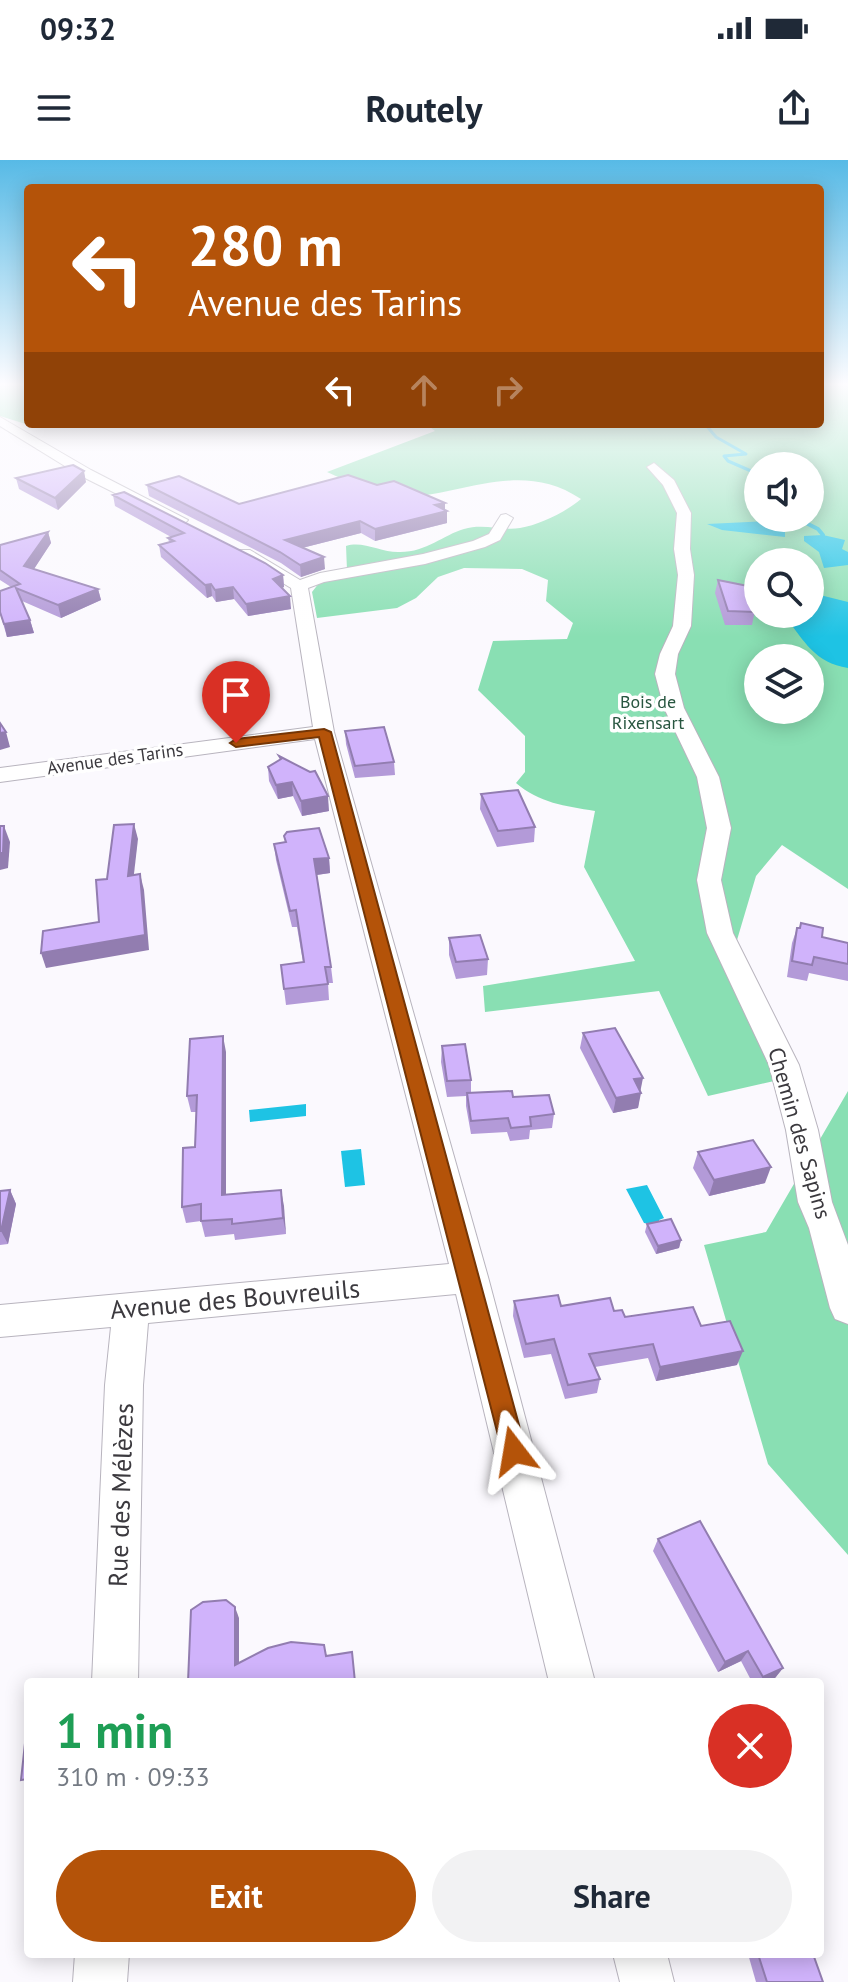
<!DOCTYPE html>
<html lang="en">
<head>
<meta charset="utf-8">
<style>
  body { margin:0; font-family:"PT Sans",sans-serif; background:#f2f2f3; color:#1f2937; height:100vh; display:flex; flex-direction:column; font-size:30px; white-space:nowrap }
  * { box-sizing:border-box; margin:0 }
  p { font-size:26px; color:#747a83 }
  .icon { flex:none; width:44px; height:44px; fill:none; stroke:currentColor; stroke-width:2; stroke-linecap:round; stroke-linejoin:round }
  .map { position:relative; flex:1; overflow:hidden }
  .sheet { position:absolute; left:24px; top:1518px; width:800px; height:280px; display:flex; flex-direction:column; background:#fff; border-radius:8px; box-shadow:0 4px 20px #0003 }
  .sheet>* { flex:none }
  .top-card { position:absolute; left:24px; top:24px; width:800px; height:244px; border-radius:8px; box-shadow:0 4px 20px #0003; background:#b45309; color:#fff; overflow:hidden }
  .tools { position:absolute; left:744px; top:292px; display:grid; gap:16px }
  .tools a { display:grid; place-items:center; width:80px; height:80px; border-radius:50%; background:#fff; box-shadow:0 4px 20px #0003; font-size:40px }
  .pin { position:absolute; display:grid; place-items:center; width:68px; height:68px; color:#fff; margin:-82px -34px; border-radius:50% 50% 50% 0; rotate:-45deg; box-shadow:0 0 8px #0007 }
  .pin .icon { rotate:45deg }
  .me { position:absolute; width:88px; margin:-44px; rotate:346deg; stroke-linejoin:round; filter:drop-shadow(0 0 6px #0008) }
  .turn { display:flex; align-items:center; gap:28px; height:168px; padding:0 32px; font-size:36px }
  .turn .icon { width:104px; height:104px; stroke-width:2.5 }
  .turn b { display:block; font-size:56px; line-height:68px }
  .lanes { display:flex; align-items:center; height:76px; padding:0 32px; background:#0003; justify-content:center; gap:40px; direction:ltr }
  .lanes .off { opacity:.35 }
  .round { display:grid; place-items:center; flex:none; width:84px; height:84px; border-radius:42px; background:#f2f2f3 }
  .headline { display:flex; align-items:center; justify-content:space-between; height:136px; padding:0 32px }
  h1 { font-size:48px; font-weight:600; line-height:60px; color:#1e9e55 }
  .cta { display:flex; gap:16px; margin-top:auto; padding:16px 32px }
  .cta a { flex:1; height:92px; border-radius:48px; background:#b45309; color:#fff; font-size:32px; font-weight:600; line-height:92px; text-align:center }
  .cta a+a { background:#f2f2f3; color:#1f2937 }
  .status { display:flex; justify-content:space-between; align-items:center; height:56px; padding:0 40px; background:#fff; direction:ltr }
  .status svg { height:22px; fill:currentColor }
  header { display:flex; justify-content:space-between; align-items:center; height:104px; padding:0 32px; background:#fff; font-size:36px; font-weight:600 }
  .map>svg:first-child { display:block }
  .green { fill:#89dfb3; fill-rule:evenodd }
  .water { fill:#1ec3e4 }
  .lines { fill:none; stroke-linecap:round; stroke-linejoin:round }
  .stream-far1 { stroke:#1ec3e4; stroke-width:3 }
  .stream { stroke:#1ec3e4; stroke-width:4 }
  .street-casing { stroke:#b8b4be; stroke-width:2 }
  .street { fill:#fff; fill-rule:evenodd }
  .wall { fill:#b39ad8 }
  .shaded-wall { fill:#927db0 }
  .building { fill:#d0b3fb; stroke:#927db0; stroke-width:2 }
  .route { fill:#b45309; stroke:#753606; stroke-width:2 }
  .labels { text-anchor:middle; stroke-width:7; stroke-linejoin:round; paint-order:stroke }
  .far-park-label { font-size:18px; fill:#285640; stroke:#fff }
  .far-street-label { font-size:18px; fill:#3b393e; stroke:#fff }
  .street-label { font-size:22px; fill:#3b393e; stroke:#fff }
  .near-street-label { font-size:26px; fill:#3b393e; stroke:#fff }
</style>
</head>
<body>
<div class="status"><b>09:32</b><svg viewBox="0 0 49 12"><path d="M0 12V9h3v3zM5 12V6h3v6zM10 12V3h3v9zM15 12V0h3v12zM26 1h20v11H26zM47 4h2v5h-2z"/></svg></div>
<header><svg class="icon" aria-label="menu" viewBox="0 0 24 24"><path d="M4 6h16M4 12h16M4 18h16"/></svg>Routely<svg class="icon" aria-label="share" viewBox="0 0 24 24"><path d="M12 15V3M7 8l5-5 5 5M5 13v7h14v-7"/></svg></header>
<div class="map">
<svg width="848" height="1822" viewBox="0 0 848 1822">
  <rect width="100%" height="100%" fill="#fbf9fe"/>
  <!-- green -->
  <g class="green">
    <polygon points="0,222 28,222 28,264 44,264 32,266 0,256"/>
    <path d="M820 222H848V729L782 685 756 716 737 780 792 917 708 936 659 831 485 852 483 826 635 801 584 707 595 651C565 646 539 643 516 623L525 612V576L478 530 493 481 567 479 573 463 546 441 548 420 522 409 464 408 438 417 416 438 397 448 317 458 312 432 323 418 347 410 346 386C363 380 382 393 400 392 427 392 443 375 464 369 483 363 502 371 520 368 540 365 567 351 581 339 519 298 461 337 396 338 379 338 344 319 327 312L435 271 426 264H820ZM758 306H810V358H758ZM758 402H810V454H758ZM758 498H810V550H758Z"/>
    <polygon points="848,931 848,1395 768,1304 704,1085 766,1072"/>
  </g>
  <!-- water -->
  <g class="water">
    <polygon points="767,361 785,371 785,377 722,370 707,364"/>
    <polygon points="823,375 845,380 842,389 848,392 848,405 824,408 819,392 804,381 804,376"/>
    <path d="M820 435 848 442V508C815 503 804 481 785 456L810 454V441Z"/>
    <polygon points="306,944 306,956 250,962 249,950"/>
    <polygon points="361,989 365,1025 345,1027 341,991"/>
    <polygon points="647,1025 664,1058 659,1060 659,1065 644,1063 626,1029"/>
  </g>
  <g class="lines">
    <!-- stream-far1 -->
    <polyline class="stream-far1" points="705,264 716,277 746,294 724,296 728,301 758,314"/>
    <!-- stream -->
    <polyline class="stream" points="796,358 818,369 823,375"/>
    <defs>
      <g id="street">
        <polygon points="0,257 91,310 188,360 185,363 175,363 81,316 0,266"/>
        <polygon points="654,303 674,320 691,353 690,389 694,415 691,466 678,494 675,514 684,548 719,617 731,668 721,720 733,773 799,905 818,970 832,1042 848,1085 848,1164 835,1159 830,1148 809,1068 798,1042 786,970 769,905 707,773 697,720 707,668 697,617 664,548 655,514 660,494 673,466 678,415 674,389 677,353 663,325 647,307"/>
        <polygon points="506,354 513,358 500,380 485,387 425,404 324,422 308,428 334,572 488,1117 595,1522 549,1522 456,1134 148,1163 143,1225 138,1522 92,1522 105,1225 111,1167 0,1177 0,1145 449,1104 315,579 0,622 0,608 313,567 291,428 238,396 238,390 250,390 300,420 320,413 423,394 473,381 489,374 501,355"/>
        <polygon points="75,1794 129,1794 127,1822 73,1822"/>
        <polygon points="613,1794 667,1794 674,1822 620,1822"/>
      </g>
    </defs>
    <!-- street casing -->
    <use href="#street" class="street-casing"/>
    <!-- street -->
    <use href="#street" class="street"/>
  </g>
  <!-- wall -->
  <g class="wall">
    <polygon points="16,318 86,322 58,350 19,329"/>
    <polygon points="147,325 239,344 445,350 447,351 447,363 375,381 361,373 302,388 325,409 301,417 281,403 149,336"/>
    <polygon points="113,335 283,415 284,427 282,428 291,449 248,456 234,439 216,442 212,436 207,438 161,397 159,385 169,382 168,378 171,377 115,346"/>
    <polygon points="48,372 51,383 34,409 98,429 101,440 61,458 22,441 30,460 34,473 7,477 0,453 11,427 0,420 0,385"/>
    <polygon points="718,420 758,435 752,465 725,465 715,433"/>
    <polygon points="345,571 394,602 395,615 355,618 346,584"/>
    <polygon points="279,596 329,651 302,656 293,636 278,639 269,621 268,607 280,600"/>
    <polygon points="481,634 535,667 534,682 497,687 480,649"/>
    <polygon points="284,676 329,698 330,713 317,715 331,807 333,823 328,823 329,840 286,845 281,805 303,802 297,767 292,767 276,700 274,684 285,682"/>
    <polygon points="801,763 822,777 848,783 848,821 809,813 807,821 787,817 792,783 797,768 799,768"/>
    <polygon points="449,778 488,799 487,815 456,819 449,795"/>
    <polygon points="583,873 640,931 638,948 613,953 580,888"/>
    <polygon points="442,886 471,920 471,933 513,937 554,954 552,968 530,970 529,979 510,981 507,972 471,974 466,946 466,936 447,937 441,902"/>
    <polygon points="226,892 226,1035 281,1030 286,1074 235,1080 234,1074 205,1077 201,1061 186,1063 182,1047 195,987 196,952 191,952 187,936"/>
    <polygon points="698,992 765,1023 709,1036 693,1008"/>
    <polygon points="10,1030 16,1044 8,1084 0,1085 0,1031"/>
    <polygon points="647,1064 681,1080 679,1088 656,1094 645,1072"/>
    <polygon points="514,1141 614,1151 625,1157 701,1166 737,1205 656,1221 648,1198 595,1207 600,1219 597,1233 565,1239 551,1194 524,1198 513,1156"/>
    <polygon points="658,1379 783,1508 775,1518 766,1522 752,1522 741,1501 718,1512 653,1391"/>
    <polygon points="748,1794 813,1794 823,1822 756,1822"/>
  </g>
  <!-- shaded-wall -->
  <g class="shaded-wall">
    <polygon points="84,311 86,322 58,350 55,338"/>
    <polygon points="445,343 445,352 447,351 447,363 375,381 375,369 435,345"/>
    <polygon points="360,361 361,373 286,392 285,380"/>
    <polygon points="48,372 51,383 28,418 24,406"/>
    <polygon points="324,397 325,409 301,417 300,405"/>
    <polygon points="283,415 284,427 274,431 273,419"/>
    <polygon points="211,424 212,436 207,438 205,425"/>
    <polygon points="233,427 234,439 216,442 215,430"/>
    <polygon points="98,429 101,440 61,458 58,445"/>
    <polygon points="290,436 291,449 248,456 246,444"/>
    <polygon points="30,460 34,473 7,477 4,464"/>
    <polygon points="6,572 10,587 0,590 0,573"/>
    <polygon points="292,622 293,636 278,639 276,625"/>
    <polygon points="328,636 329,651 302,656 301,641"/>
    <polygon points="134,664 138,679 132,731 128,716"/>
    <polygon points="4,666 10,682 8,708 0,710 0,693"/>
    <polygon points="329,698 330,713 316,715 314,699"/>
    <polygon points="140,714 144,730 149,790 46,808 41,793 145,775"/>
    <polygon points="223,876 226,892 226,1051 222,1035"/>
    <polygon points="643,918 640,933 634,919"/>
    <polygon points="641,933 638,948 613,953 616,938"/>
    <polygon points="771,1007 765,1023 709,1036 714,1020"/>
    <polygon points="10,1030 16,1044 8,1084 1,1071"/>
    <polygon points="281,1030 284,1046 286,1074 283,1058"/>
    <polygon points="681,1080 679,1088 656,1094 658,1086"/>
    <polygon points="743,1191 737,1205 656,1221 660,1207"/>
    <polygon points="235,1447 239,1458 239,1516 235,1505"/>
    <polygon points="748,1491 741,1501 718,1512 725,1502"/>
    <polygon points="783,1508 775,1518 766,1522 759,1522 763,1517"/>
  </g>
  <!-- building -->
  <g class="building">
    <polygon points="73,305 84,311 55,338 16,318"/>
    <polygon points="348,315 377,325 394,321 445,343 435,345 447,351 375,369 360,361 285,380 324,397 300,405 280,392 147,325 179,316 239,344"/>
    <polygon points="124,332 265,403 283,415 273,419 290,436 246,444 233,427 215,430 211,424 205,425 159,385 174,381 168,378 184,373 113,335"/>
    <polygon points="48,372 24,406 98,429 58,445 16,428 30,460 4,464 0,452 0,431 20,424 0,410 0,385"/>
    <polygon points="718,420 758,428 758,435 755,452 728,451"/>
    <polygon points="0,563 6,572 0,573"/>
    <polygon points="384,567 394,602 355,606 345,571"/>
    <polygon points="279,596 310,612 315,611 328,636 301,641 292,622 276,625 268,607 281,599"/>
    <polygon points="518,630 535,667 498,671 481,634"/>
    <polygon points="134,664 128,716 140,714 145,775 41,793 43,771 99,762 96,720 107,719 114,665"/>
    <polygon points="0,666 4,666 3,693 0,693"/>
    <polygon points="319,668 329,698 314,699 331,807 325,807 328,824 284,829 281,805 304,802 296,750 290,751 274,684 286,682 284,676 287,672"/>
    <polygon points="801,763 823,768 822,777 848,783 848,804 814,797 812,805 792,801 797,768 800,768"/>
    <polygon points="480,775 488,799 456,802 449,778"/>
    <polygon points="615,868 643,918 634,919 641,933 616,938 583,873"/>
    <polygon points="223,876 222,1035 281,1030 283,1058 232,1064 232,1059 201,1061 201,1044 182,1047 183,988 195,987 197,935 187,936 190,879"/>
    <polygon points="465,884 471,920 447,921 442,886"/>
    <polygon points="512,931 513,937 549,935 554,954 530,957 531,966 511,968 508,958 471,961 467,933"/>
    <polygon points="753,980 771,1007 714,1020 698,992"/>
    <polygon points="10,1030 1,1071 0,1071 0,1031"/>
    <polygon points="671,1059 681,1080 658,1086 647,1064"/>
    <polygon points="558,1135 561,1146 610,1138 614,1151 622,1150 625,1157 693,1147 701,1166 730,1161 743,1191 660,1207 653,1184 589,1194 600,1219 568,1225 554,1179 526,1184 514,1141"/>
    <polygon points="700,1361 783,1508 763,1517 748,1491 725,1502 658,1379"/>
    <polygon points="226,1440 235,1447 235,1505 268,1488 291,1482 324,1485 326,1496 352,1492 355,1522 188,1522 191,1450 203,1442"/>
    <polygon points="26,1574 28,1574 28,1619 21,1620"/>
    <polygon points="758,1794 813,1794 823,1822 767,1822"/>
  </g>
  <!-- sky -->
  <linearGradient id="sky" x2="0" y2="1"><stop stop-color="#57bae6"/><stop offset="0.47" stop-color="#fdfcff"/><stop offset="1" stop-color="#fdfcff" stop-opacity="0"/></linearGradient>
  <rect width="848" height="477" fill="url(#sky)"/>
  <!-- route -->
  <polygon class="route" points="324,569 331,572 526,1291 522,1299 514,1303 505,1299 502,1291 319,577 236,587 230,583 236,579"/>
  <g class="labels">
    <!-- far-park labels -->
    <g class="far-park-label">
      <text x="648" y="548">Bois de<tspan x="648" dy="21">Rixensart</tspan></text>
    </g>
    <!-- far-street labels -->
    <g class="far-street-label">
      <text transform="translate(115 599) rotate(-8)" y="6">Avenue des Tarins</text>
    </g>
    <!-- street labels -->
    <g class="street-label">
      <text transform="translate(800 973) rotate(74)" y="8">Chemin des Sapins</text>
    </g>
    <!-- near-street labels -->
    <g class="near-street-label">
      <text transform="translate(235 1139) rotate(-5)" y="9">Avenue des Bouvreuils</text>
      <text transform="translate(121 1335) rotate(-88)" y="9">Rue des Mélèzes</text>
    </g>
  </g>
</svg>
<div class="tools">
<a><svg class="icon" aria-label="sound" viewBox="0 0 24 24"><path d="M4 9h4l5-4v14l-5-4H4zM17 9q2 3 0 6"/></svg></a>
<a><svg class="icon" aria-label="search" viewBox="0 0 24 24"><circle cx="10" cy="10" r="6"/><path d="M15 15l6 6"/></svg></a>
<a><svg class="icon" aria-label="layers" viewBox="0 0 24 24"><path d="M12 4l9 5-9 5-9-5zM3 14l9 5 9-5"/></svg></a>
</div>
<div class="pin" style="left:236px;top:583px;background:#d93025"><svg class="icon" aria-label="arrive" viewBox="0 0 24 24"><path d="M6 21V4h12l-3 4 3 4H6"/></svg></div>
<svg class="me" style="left:514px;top:1291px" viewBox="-20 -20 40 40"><path d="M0-17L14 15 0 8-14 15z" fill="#b45309" stroke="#fff" stroke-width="4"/></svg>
<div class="top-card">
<div class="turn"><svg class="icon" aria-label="left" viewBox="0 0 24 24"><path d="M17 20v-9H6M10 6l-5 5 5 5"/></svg><div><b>280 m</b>Avenue des Tarins</div></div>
<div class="lanes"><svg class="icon" aria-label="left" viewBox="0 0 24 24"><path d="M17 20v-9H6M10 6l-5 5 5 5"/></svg><svg class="icon off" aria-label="ahead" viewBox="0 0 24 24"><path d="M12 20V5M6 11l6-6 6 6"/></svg><svg class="icon off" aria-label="right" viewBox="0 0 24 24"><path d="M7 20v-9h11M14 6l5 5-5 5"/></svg></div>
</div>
<section class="sheet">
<div class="headline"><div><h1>1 min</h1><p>310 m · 09:33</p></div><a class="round" style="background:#d93025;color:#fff"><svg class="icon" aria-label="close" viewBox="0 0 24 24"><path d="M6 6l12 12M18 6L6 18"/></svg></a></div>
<div class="cta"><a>Exit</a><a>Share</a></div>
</section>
</div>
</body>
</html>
